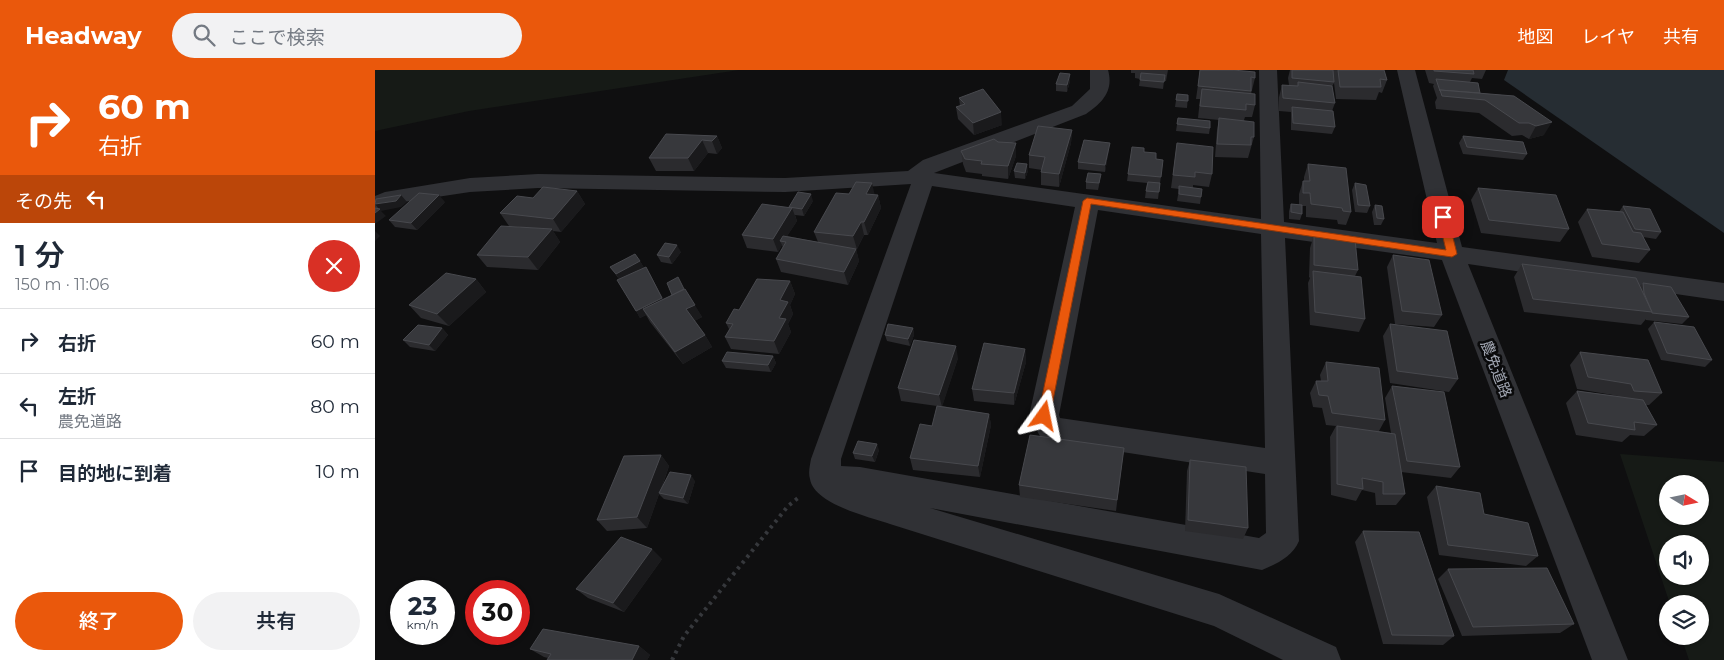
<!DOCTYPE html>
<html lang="ja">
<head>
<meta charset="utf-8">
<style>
  body { margin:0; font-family:Montserrat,"Noto Sans JP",sans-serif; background:#f2f2f3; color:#1f2937; height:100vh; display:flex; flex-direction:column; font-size:19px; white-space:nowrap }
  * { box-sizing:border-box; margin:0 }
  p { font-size:16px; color:#747a83 }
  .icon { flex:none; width:28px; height:28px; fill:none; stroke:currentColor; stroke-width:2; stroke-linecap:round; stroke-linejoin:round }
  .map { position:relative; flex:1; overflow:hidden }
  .sheet { display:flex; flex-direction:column; background:#fff; width:375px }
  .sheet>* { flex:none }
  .guide { background:#ea580c; color:#fff; overflow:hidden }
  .needle { width:32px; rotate:100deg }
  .buttons { position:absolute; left:1284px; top:405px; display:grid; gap:10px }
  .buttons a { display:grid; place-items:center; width:50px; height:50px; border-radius:50%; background:#fff; box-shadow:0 1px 4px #0004; font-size:25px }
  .speed { position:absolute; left:15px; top:510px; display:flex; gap:10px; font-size:25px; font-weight:700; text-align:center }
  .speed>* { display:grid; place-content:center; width:65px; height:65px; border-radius:50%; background:#fff; box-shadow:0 1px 4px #0004; line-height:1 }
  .speed small { font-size:12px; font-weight:400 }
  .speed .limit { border:8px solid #d22; background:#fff; color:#111 }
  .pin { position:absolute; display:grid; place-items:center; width:42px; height:42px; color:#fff; margin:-21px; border-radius:10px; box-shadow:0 2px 8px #0006 }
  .me { position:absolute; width:55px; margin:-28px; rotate:12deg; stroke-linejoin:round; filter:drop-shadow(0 0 4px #0008) }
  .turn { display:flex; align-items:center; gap:18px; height:105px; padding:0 15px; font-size:22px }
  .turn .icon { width:65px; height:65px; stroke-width:2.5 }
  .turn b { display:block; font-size:35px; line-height:42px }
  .then { display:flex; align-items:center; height:48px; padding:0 15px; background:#0003; gap:10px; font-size:19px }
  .round { display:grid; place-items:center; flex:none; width:52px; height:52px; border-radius:26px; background:#f2f2f3 }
  .head { display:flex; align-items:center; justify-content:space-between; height:85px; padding:0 15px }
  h1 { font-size:30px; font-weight:600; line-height:38px }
  .button { display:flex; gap:10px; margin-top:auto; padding:10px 15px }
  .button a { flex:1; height:58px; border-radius:30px; background:#ea580c; color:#fff; font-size:20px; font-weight:600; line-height:58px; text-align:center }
  .button a+a { background:#f2f2f3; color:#1f2937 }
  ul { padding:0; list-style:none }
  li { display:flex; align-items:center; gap:15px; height:65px; padding:0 15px; border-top:1px solid #e0e1e3 }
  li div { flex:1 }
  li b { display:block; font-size:19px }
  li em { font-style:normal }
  header { display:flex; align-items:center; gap:30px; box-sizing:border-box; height:70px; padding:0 25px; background:#ea580c; color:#fff }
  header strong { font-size:24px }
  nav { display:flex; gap:28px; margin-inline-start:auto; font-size:18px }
  .search { width:350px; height:45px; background:#f2f2f3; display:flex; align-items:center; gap:12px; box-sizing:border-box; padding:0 18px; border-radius:28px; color:#747a83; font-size:19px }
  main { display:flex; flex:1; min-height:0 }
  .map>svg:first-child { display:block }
  .green { fill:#161a16; fill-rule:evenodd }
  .water { fill:#262d33 }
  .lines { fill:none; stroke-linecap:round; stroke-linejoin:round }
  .path { stroke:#36383c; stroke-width:4; stroke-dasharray:3 4.5; stroke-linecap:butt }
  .minor { fill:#303135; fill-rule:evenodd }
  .wall { fill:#2b2b2e }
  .shaded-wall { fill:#1a1a1c }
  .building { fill:#37383c; stroke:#48494e }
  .route { fill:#ea580c; stroke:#983908 }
  .labels { text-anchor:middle; stroke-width:5; stroke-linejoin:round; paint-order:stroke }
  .street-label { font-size:15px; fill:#a0a5b1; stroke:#0a0a0b }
</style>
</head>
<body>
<header>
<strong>Headway</strong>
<div class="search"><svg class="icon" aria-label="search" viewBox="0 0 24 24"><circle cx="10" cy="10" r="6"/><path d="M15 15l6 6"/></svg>ここで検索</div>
<nav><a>地図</a><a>レイヤ</a><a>共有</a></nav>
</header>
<main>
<section class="sheet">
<div class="guide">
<div class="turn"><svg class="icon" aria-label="right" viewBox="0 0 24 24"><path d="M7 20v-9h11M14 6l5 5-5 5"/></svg><div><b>60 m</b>右折</div></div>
<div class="then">その先<svg class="icon" aria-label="left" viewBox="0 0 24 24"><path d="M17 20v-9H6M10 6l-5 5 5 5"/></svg></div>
</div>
<div class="head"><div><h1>1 分</h1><p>150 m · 11:06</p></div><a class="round" style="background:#d93025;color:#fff"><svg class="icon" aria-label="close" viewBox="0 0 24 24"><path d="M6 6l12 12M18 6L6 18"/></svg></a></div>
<ul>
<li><svg class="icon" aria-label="right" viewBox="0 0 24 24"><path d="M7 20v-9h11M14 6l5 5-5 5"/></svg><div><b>右折</b></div><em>60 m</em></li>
<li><svg class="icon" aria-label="left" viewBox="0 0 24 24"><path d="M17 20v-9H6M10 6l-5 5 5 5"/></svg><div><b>左折</b><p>農免道路</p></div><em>80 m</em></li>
<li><svg class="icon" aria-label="arrive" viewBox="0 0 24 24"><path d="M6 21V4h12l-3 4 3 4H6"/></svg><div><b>目的地に到着</b></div><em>10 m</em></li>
</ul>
<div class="button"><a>終了</a><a>共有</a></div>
</section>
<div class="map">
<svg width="1349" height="590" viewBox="0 0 1349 590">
  <rect width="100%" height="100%" fill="#0f0f10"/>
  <!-- green -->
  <g class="green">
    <polygon points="0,0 364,0 94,41 0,61"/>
    <path d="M1245 384 1349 392V590H1314L1306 566H1325V534H1295ZM1292 414H1325V446H1292ZM1292 474H1325V506H1292Z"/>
  </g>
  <!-- water -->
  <polygon class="water" points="1133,0 1349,0 1349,163 1129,10"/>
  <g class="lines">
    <!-- path -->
    <polyline class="path" points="297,590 309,566 413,436 423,428"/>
    <!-- minor -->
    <path class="minor" d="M715 0H733C739 21 727 33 711 44L559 103 886 149 884 0H902L909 152 1062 173 1022 0H1040L1087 177 1349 213V231L1093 194 1253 590H1217L1067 190 910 168 924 471C917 487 903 493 887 500L555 438 844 524 961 577 966 590H908L839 556 515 454C494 447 439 434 435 409 433 403 435 395 436 389L536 114 410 122 163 118 95 122 22 133 0 141V126L10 122 95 108 163 104 410 108 533 101 548 90 697 36 715 19ZM557 116 700 137 654 346 666 368 676 371 890 404 891 463 884 468 485 397 466 396V389ZM723 140 886 164 890 378 685 348 684 345Z"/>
  </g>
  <!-- wall -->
  <g class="wall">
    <polygon points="756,0 793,0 791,11 789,11 788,19 764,16 765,9 760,8 760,3 756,3"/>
    <polygon points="825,0 880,8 876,24 880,35 877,47 870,47 869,50 879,67 873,88 840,87 842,60 844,50 823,48 825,29 821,29"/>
    <polygon points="915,0 1009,0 1012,10 1007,23 1004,22 1001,30 961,29 959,13 957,17 960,33 957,41 960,57 957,64 916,60 916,42 904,41 904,27 907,15 914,15 913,8"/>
    <polygon points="1050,0 1111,0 1107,9 1097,8 1095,12 1105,23 1139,26 1169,65 1154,69 1147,65 1137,66 1104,43 1061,39 1060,32 1062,28 1058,16 1059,14 1054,13"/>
    <polygon points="695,11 692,22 681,21 681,14"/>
    <polygon points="802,24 813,25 812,38 800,37"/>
    <polygon points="584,28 627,55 599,65 583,49 581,37 585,36"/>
    <polygon points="803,48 835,58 834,64 801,61"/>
    <polygon points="697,60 696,73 684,117 666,115 666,102 667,100 654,98 654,85"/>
    <polygon points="342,66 347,78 342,84 333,83 319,101 281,101 274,88"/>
    <polygon points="1088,66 1152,84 1148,90 1088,84 1084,73"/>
    <polygon points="802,73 837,104 834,117 818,115 818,118 826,127 825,134 802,131 804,119 796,118"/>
    <polygon points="734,79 730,102 703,99 703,92"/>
    <polygon points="586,81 641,86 633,109 607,106 607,104 591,102 588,94"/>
    <polygon points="769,82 781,89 788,90 783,129 770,128 772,113 752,111 753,104"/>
    <polygon points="933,94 976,142 971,155 963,154 962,150 931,147 931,136 927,136 927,144 925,150 914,149 914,141 916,134 924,135 924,124 928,111 929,111 929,107"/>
    <polygon points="639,101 653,101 650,109 640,108"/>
    <polygon points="725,111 723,120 711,119 711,112"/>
    <polygon points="980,113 995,136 992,143 980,142 977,120"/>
    <polygon points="1103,118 1194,159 1185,172 1106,163 1096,130"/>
    <polygon points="202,121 210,134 186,162 178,161 185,172 163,200 112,197 102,185 146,157 134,156 125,143 158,128"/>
    <polygon points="474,124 503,125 506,138 493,165 489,165 482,179 481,179 484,191 473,215 406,202 401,189 408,178 407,175 403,182 372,178 367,165 414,137 438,131 429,146 420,145 422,151 412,166 443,172 439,162"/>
    <polygon points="70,132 42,160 20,157 14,150"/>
    <polygon points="1000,135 1009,149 1006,155 999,155 997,142"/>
    <polygon points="1248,136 1286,162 1281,169 1268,167 1275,180 1264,193 1217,187 1203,152 1212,139 1244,142"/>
    <polygon points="939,165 983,200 980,206 990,249 984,262 935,255 933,213 935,208 934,207 935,178"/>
    <polygon points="306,182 297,194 286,192 282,185"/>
    <polygon points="1018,185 1067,245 1059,257 1020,254 1012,197"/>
    <polygon points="265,191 269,198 275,204 288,229 309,219 327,247 319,251 330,265 337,277 308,294 275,252 271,245 265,248 244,209 235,197"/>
    <polygon points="1147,194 1265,216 1268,213 1314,247 1307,254 1271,250 1271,249 1266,255 1149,242 1139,207"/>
    <polygon points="101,209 111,222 74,256 46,248 34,235"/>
    <polygon points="415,211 420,224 415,235 418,244 413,254 416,262 404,284 356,279 350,267 354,259 351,253 364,240"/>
    <polygon points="1279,252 1337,290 1330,297 1286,290 1273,259"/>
    <polygon points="1015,254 1083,309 1074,322 1015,313 1008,266"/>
    <polygon points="67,258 73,265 60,281 35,277 28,270"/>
    <polygon points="538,258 539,265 535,276 512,271 510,265"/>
    <polygon points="650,279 651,292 639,335 599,331 597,319"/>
    <polygon points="1205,282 1287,323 1274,335 1271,335 1282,355 1269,366 1255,365 1247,372 1201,365 1191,333 1202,321 1244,326 1202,319 1195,295"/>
    <polygon points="398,286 401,293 396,302 351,298 347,291"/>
    <polygon points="583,288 567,336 614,344 616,355 605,407 538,400 535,388 557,356 562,336 526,331 523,318"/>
    <polygon points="951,292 1010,350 1004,361 1016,363 1010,328 1017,316 1085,397 1076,408 1026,402 1030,424 1021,435 1001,435 1000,423 987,420 981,431 956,425 955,367 961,356 951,355 947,338 938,337 935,323 941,311 946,311 945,305"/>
    <polygon points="749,378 741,441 645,427 644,415"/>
    <polygon points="504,380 500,392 480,389 478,383"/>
    <polygon points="286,385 294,396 286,420 320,411 313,434 289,429 284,424 272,458 232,461 222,450"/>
    <polygon points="815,390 873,458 868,469 810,461 812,401"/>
    <polygon points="1061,416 1109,444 1163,486 1151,496 1064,485 1052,427"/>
    <polygon points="988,461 1079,566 1068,575 1008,574 980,472"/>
    <polygon points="287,489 249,542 213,528 201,519"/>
    <polygon points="1073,499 1199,554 1185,563 1087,566 1063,509"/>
    <polygon points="264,576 275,585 272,590 172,590 173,588 169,587 155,579"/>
  </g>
  <!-- shaded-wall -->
  <g class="shaded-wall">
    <polygon points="695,4 695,11 692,22 692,15"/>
    <polygon points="626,42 627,55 599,65 598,53"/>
    <polygon points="1177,52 1169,65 1154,69 1161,56"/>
    <polygon points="697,60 696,73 684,117 684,104"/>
    <polygon points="342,66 347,78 342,84 337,71"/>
    <polygon points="327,70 333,83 319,101 313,88"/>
    <polygon points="641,73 641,86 633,109 633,96"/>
    <polygon points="735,73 734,79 730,102 730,95"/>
    <polygon points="652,94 653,101 650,109 650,103"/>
    <polygon points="497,113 500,126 491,124"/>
    <polygon points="202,121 210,134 186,162 178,149"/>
    <polygon points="436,124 438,131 429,146 427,139"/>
    <polygon points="26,125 32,132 26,137 6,141 11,146 0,154 0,143 4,139 0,134"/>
    <polygon points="64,125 70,132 42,160 36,153"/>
    <polygon points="503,125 506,138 493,165 489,152"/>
    <polygon points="417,138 422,151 409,171 405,171 407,175 403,182 398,169"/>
    <polygon points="486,152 489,165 482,179 478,166"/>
    <polygon points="177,159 185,172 163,200 153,187"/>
    <polygon points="0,161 5,166 0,171"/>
    <polygon points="302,175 306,182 297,194 294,187"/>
    <polygon points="481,179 484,191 473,215 469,202"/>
    <polygon points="265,191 269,198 245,211 241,204"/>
    <polygon points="275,204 291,235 268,239 271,245 265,248 261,241"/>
    <polygon points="101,209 111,222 74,256 62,244"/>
    <polygon points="415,211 420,224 415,235 418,244 413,254 416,262 404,284 399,271 404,248 405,230"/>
    <polygon points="320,235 327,247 318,252 311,239"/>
    <polygon points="67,258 73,265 60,281 54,275"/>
    <polygon points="538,258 539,265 535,276 533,269"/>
    <polygon points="330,265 337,277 308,294 300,282"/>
    <polygon points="581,276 583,288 567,337 564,325"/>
    <polygon points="650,279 651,292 639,335 639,323"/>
    <polygon points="398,286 401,293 396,302 393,295"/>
    <polygon points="614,344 616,355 605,407 603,396"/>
    <polygon points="502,374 504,380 500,392 497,386"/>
    <polygon points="286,385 294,396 272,458 262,447"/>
    <polygon points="316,405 320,411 313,434 308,428"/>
    <polygon points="277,479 287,489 249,542 238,533"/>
    <polygon points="264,576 275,585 272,590 257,590"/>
  </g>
  <!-- building -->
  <g class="building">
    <polygon points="825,0 858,0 880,2 880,8 876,7 876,21 823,16"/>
    <polygon points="917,0 958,0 959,12 917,8"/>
    <polygon points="963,0 1009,0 1012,10 1005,9 1006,17 965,17"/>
    <polygon points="1059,0 1098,0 1099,4 1059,1"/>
    <polygon points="685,3 695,4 692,15 681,14"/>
    <polygon points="766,3 790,5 789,12 765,10"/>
    <polygon points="1061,9 1103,13 1105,23 1065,20 1065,21"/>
    <polygon points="923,12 957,16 960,33 908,28 907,15 923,16"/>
    <polygon points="608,19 626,42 598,53 581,37 590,34 584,28"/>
    <polygon points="827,19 880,24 880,35 871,34 871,40 825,36"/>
    <polygon points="1065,20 1139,26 1177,52 1161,56 1154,53 1144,53 1110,30 1067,26"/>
    <polygon points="802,24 813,25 813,31 801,30"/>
    <polygon points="917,37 958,41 960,57 918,53"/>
    <polygon points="803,48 835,51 835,58 802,54"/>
    <polygon points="844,48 879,52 879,67 876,67 876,75 842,74"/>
    <polygon points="663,56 697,60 684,104 666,102 670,87 654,85"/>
    <polygon points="291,64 342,66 337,71 327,70 313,88 274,88"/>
    <polygon points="1088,66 1148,72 1152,84 1092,77"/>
    <polygon points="619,69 623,72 641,73 633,96 606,94 607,91 590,89 586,81"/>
    <polygon points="709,70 735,73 730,95 703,92"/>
    <polygon points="802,73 838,77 837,104 820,102 820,107 798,105"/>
    <polygon points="757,77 769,78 769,82 781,83 781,89 788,90 786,107 753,104"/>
    <polygon points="642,93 652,94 650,103 639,101"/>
    <polygon points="933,94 971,98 976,142 968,141 967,138 936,134 935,123 928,123 928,111 935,111"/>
    <polygon points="713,103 726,104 724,113 711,112"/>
    <polygon points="481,112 497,113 491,124 503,125 489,152 486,152 478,166 439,162 461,123 474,124"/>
    <polygon points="773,112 785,113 784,122 771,121"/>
    <polygon points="980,113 991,115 995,136 983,135"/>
    <polygon points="804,116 827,119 826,127 804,124"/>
    <polygon points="168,117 202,121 178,149 125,143 142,126 158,128"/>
    <polygon points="1103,118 1181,125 1194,159 1114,150"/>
    <polygon points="423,122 436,124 427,139 414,137"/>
    <polygon points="44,123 64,125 36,153 14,150"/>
    <polygon points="26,125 21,131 0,134 1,129"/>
    <polygon points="387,134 417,138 398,169 367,165"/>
    <polygon points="916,134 927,135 927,144 916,142"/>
    <polygon points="1000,135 1007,136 1009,149 1002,148"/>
    <polygon points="1248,136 1275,139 1286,162 1260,159"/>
    <polygon points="0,138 5,139 0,143"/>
    <polygon points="1212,139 1248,142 1258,162 1266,163 1275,180 1227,174"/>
    <polygon points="126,156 177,159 153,187 102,185"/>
    <polygon points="939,165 980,169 983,200 939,195"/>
    <polygon points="408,166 481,179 469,202 401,189 411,172 405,171"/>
    <polygon points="290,173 302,175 294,187 282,185"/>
    <polygon points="260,184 265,191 241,204 235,197"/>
    <polygon points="1018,185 1054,190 1067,245 1027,241"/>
    <polygon points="1147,194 1261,208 1277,242 1158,229"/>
    <polygon points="271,197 287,228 261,241 242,210"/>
    <polygon points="938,201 986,207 990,249 940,242"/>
    <polygon points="71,203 101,209 62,244 34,235"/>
    <polygon points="303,207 309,219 297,225 292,213"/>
    <polygon points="382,209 415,211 405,230 413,232 404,248 411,249 399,271 350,267 358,254 351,253 359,239 364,240"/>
    <polygon points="1268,213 1296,217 1314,247 1277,243 1277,242 1269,223"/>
    <polygon points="310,219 320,235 311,239 330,265 300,282 268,239"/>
    <polygon points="1279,252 1319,257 1337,290 1292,283"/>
    <polygon points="513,254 538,258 533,269 510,265"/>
    <polygon points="1015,254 1072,261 1083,309 1022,301"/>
    <polygon points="43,255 67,258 54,275 28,270"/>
    <polygon points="539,270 581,276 564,325 523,318"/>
    <polygon points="609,273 650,279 639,323 597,319"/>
    <polygon points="352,282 398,286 393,295 347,291"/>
    <polygon points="1205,282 1273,290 1287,323 1259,321 1256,314 1213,307"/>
    <polygon points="951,292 1004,298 1010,350 957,343 953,326 944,325 941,311 953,311"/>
    <polygon points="1017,316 1069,322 1085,397 1032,391"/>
    <polygon points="1202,321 1268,330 1282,355 1259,352 1260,360 1213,353"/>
    <polygon points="562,336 614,344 603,396 535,388 545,354 557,356"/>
    <polygon points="962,356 1020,364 1030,424 1008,424 1008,412 987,408 988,419 962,414"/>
    <polygon points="655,365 749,378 742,430 644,415"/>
    <polygon points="483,371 502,374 497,386 478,383"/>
    <polygon points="286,385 262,447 222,450 249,386"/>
    <polygon points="815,390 871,397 873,458 813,450"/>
    <polygon points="295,402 316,405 308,428 284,423"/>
    <polygon points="1061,416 1105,423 1109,444 1153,453 1163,486 1073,475"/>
    <polygon points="988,461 1044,462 1079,566 1017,565"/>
    <polygon points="246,467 277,479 238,533 201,519"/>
    <polygon points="1172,498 1199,554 1098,557 1073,499"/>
    <polygon points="168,559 264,576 257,590 172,590 176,584 155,579"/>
  </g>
  <!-- route -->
  <polygon class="route" points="712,128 1071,180 1063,147 1068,144 1073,147 1082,184 1077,187 716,134 675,346 669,351 663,346 708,131"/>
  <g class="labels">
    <!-- street labels -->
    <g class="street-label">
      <text transform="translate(1121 299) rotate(69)" y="5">農免道路</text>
    </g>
  </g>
</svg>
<div class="buttons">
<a><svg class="needle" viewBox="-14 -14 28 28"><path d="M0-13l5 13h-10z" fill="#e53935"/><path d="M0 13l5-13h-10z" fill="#747a83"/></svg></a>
<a><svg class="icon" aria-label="sound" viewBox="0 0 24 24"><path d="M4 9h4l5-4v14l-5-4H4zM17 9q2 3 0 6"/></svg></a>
<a><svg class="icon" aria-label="layers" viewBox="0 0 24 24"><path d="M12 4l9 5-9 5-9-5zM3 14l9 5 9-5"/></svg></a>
</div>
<div class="speed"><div>23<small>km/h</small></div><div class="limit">30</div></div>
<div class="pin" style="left:1068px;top:147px;background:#d93025"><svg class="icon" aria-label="arrive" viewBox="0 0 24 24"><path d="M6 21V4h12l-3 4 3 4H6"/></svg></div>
<svg class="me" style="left:669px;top:346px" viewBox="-20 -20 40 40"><path d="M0-17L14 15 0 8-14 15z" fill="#ea580c" stroke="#fff" stroke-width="4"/></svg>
</div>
</main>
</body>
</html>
